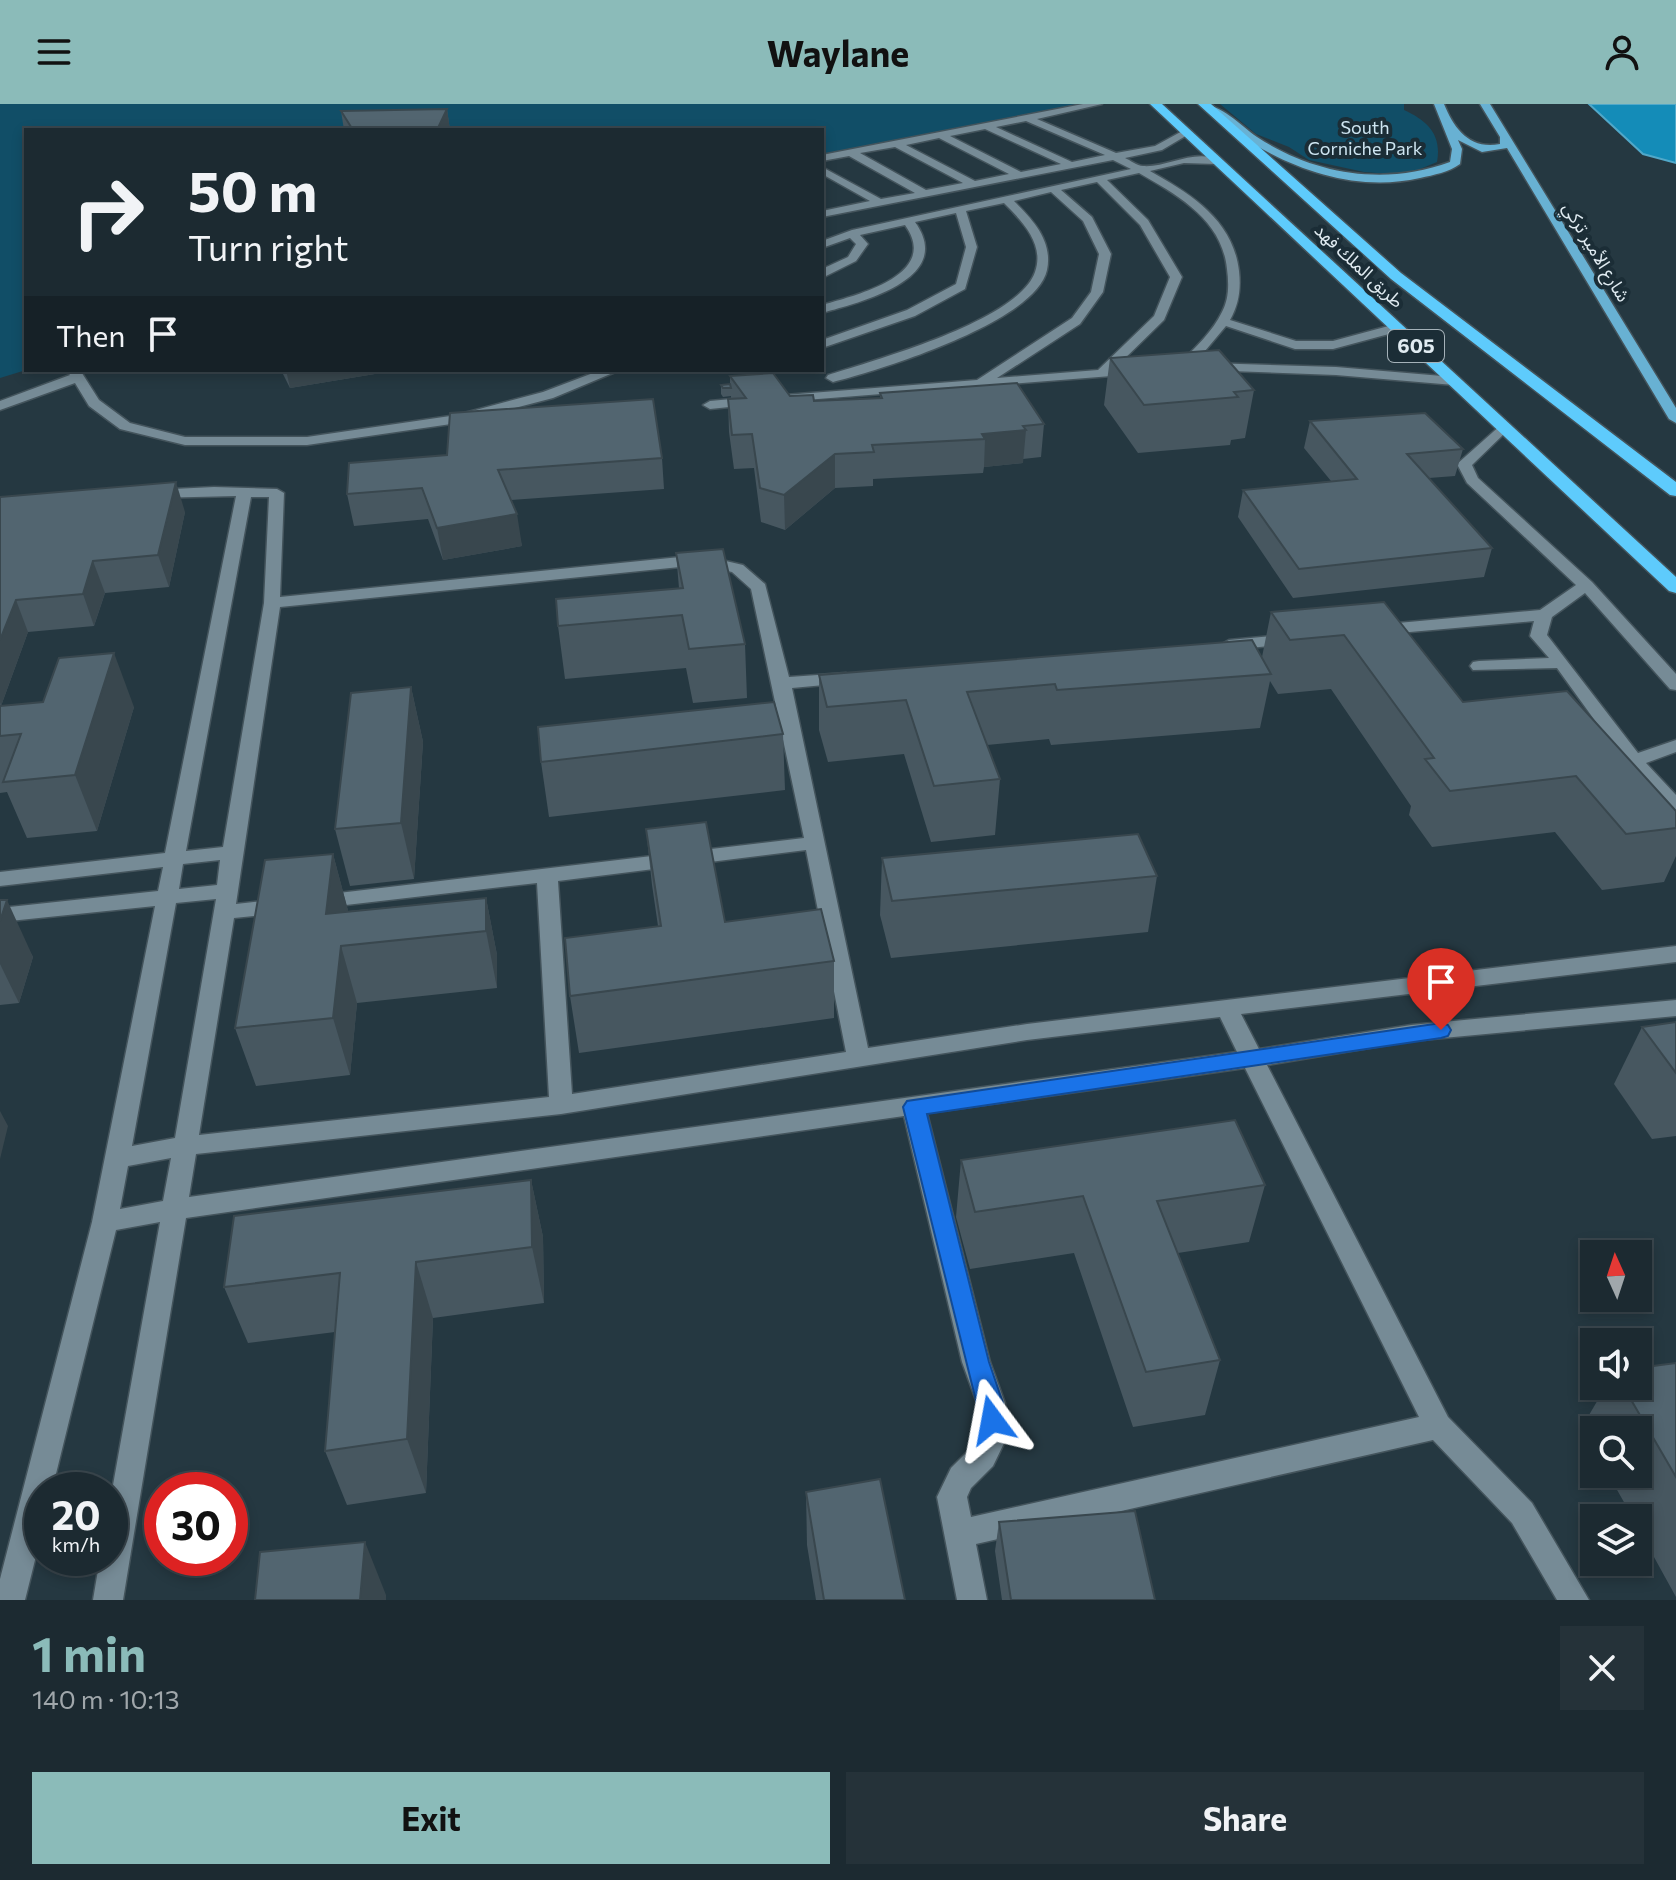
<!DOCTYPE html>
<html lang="en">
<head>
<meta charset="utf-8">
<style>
  body { margin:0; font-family:Commissioner,"Noto Sans Arabic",sans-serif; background:#253239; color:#f1f3f6; height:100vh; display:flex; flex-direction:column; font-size:30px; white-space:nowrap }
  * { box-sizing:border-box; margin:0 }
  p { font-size:26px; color:#a0a7ab }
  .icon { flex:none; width:44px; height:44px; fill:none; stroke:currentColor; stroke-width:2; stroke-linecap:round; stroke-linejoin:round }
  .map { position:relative; height:1496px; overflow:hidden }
  .side { display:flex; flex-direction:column; background:#1c2a31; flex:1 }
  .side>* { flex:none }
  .hud { position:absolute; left:24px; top:24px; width:800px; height:244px; border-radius:0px; box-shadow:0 4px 12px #0003,0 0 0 2px #3a464d; background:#1c2a31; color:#f1f3f6; overflow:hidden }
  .needle { width:52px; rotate:357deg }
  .tools { position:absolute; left:1580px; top:1136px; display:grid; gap:16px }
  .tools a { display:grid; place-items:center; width:72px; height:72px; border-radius:0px; background:#1c2a31; box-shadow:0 4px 12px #0003,0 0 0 2px #3a464d; font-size:40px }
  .speed { position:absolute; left:24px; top:1368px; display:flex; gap:16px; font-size:40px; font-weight:700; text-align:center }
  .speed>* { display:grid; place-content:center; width:104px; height:104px; border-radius:50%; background:#1c2a31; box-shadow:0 4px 12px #0003,0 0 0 2px #3a464d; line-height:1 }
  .speed small { font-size:20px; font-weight:400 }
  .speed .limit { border:12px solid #d22; background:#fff; color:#111 }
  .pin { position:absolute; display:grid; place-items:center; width:68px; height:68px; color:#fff; margin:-82px -34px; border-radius:50% 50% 50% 0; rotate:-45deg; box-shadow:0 0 8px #0007 }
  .pin .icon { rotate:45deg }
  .me { position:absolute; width:88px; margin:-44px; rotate:347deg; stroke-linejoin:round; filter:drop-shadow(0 0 6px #0008) }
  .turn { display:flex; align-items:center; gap:28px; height:168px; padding:0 32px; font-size:36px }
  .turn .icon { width:104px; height:104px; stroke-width:2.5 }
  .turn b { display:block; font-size:56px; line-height:68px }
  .then { display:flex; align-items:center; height:76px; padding:0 32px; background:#0003; gap:16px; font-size:30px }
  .round { display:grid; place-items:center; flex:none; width:84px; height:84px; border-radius:0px; background:#253239 }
  .head { display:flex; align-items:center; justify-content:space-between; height:136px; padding:0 32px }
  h1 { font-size:48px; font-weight:700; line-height:60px; color:#8bbbb9 }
  .primary-button { display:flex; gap:16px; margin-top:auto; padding:16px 32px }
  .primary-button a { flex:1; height:92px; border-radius:0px; background:#8bbbb9; color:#111; font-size:32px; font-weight:700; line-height:92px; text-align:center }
  .primary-button a+a { background:#253239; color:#f1f3f6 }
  header { display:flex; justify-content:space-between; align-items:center; height:104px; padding:0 32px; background:#8bbbb9; color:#111; font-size:36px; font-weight:700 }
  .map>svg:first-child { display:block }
  .green { fill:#114e67 }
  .water { fill:#148cb8; stroke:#51a8c9; stroke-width:2 }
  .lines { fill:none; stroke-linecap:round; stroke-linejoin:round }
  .street-casing { stroke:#44545c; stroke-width:3 }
  .primary-casing { stroke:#44545c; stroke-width:3 }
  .highway-casing { stroke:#44545c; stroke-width:3 }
  .street { fill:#768b96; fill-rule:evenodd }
  .primary { fill:#68b1d3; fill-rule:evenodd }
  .highway { fill:#5ecbfc; fill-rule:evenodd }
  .wall { fill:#475760 }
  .shaded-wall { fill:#39474e }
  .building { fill:#526570; stroke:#39474e; stroke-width:2 }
  .route { fill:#1a73e8; stroke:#114b97; stroke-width:2 }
  .labels { text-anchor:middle; stroke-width:8; stroke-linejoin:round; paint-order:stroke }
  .far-park-label { font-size:18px; fill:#cee5f1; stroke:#1b2d36 }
  .far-street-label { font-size:18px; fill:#e0ebf1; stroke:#1b2d36 }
  .shield { fill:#1b2d36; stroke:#a5b2b9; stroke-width:2 }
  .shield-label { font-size:20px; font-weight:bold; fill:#e0ebf1 }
</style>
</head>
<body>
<header><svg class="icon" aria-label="menu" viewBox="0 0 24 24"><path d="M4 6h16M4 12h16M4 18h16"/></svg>Waylane<svg class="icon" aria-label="person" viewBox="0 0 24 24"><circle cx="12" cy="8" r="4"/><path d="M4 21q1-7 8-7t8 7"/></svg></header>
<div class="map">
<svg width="1676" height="1496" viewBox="0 0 1676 1496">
  <rect width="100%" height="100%" fill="#253841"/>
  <!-- green -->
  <g class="green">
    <polygon points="0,0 1094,0 822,50 822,26 26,26 26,266 0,274"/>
    <path d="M1220 0H1404V6C1428 17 1442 31 1437 58L1413 68 1390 70 1364 68 1309 56 1289 43 1256 30Z"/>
  </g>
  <!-- water -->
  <polygon class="water" points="1589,0 1676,0 1676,59 1643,50"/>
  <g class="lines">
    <defs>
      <g id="street">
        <path d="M1083 0H1102L1037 15 1116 49 1155 42 1186 25 1189 30 1162 46 1125 54C1130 56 1137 62 1143 62 1167 64 1196 43 1221 57L1216 60 1184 59 1150 67C1191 90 1233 116 1239 167 1241 185 1239 200 1230 216L1296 237H1333L1396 220 1402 224 1400 227 1333 245H1295L1226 222 1189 266H1179V260C1195 244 1213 227 1222 208 1229 195 1229 180 1227 165 1222 116 1179 92 1139 69L1107 76 1148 116 1182 173 1164 216 1114 265 1132 263 1139 267 1137 270 780 298 778 295 785 291 977 276 1072 214 1091 188 1099 150 1083 117 1051 88 1014 97C1033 116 1053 137 1047 166 1036 218 880 266 833 278L826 274 828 271C875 256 1018 217 1035 168 1045 140 1022 117 1004 99L966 107 977 143 965 185 915 212 822 244V236L907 206 956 180 966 143 956 109 915 118C956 175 861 198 822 209V201C857 191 941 171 905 121L860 131 868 140 856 157 822 174V165L848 153 856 140 850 134 822 144V137L852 126 1131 65 1113 56 822 113V107L870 97 822 70V63L881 95 915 89 849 52 822 57V51ZM1026 17 1105 51 1072 58 996 23ZM985 25 1061 60 1021 68 950 32ZM939 34 1009 70 975 77 906 41ZM895 43 963 79 926 86 860 49ZM1097 78 1140 121 1170 173 1154 212 1098 266 997 274 1080 220 1103 188 1111 150 1092 113 1061 86Z"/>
        <polygon points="1208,259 1336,263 1454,273 1461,277 1454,281 1336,271 1203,266 1201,263"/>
        <polygon points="66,266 80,266 99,296 130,319 185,333 307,333 457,311 543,288 601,266 620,266 553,294 458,319 307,341 185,341 120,325 89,302 75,279 0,306 0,297 70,271"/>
        <polygon points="753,293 758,294 758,300 710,305 703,301 710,297"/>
        <polygon points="1502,320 1509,324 1507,327 1472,361 1478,374 1592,478 1676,570 1676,586 1670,585 1585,489 1552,513 1547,531 1638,649 1676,636 1676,648 1646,659 1676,691 1676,709 1669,707 1627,661 1557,564 1473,566 1470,562 1473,558 1479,557 1549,554 1530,532 1534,517 1376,531 1368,526 1376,521 1540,506 1576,481 1467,379 1457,360"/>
        <path d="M214 383 277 385 284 389 280 493 700 451 743 461 765 480 789 573 846 569 855 574 846 579 792 584 868 944 1027 920 1676 842V858L1241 910 1259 945 1411 921 1676 896V912L1411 937 1267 961 1448 1313 1532 1399 1589 1496H1557L1512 1419 1433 1336 976 1440 987 1496H957L937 1393 951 1364 973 1342 979 1332 977 1299 962 1258 904 1012 186 1114 123 1496H93L100 1454H110V1398L160 1118 116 1126 52 1386H42V1428L25 1496H0V1475L92 1118 155 802 0 818V804L158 787 163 763 0 782V768L165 749 236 392 153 394 146 390 153 386ZM251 393H269L264 499 223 743 186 747ZM700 461 732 468 751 485 804 734 313 792 310 797 313 802 320 804 537 779 549 993 199 1031 234 814 281 809 288 807 291 802 288 797 281 795 236 800 280 503ZM806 746 846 948 572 990 558 777ZM220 756 217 781 179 785 183 760ZM216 795 175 1034 132 1042 176 799ZM1220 913 1237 948 189 1093 196 1050 561 1010 1027 936ZM1245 964 1419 1313 971 1413 967 1393 971 1384 993 1362 1007 1333 1005 1299 990 1258 927 1009ZM171 1054 163 1097 120 1105 128 1062Z"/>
        <polygon points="1292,530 1298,531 1300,535 1298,539 1229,546 1220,541 1229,536"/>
      </g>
      <path id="primary" d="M1200 0C1221 0 1240 21 1257 33 1315 71 1385 82 1450 58L1452 45 1434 0H1444C1454 25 1470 46 1500 40V33L1480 0H1490L1676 304V319L1669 315 1507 44 1482 48 1458 36 1462 45 1460 60C1449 68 1434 71 1420 74 1341 92 1258 53 1200 0Z"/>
      <g id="highway">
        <polygon points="1150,0 1162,0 1676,473 1676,489 1669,487"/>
        <polygon points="1198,0 1211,0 1401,169 1676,378 1676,392 1670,391 1391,175"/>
      </g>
    </defs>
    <!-- street casing -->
    <use href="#street" class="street-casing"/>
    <!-- primary casing -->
    <use href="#primary" class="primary-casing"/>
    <!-- highway casing -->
    <use href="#highway" class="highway-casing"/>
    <!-- street -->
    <use href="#street" class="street"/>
    <!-- primary -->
    <use href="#primary" class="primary"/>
    <!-- highway -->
    <use href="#highway" class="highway"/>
  </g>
  <!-- wall -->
  <g class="wall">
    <polygon points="447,5 450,26 344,26 341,7"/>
    <polygon points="1110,254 1254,286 1245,334 1231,336 1230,341 1138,349 1104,301"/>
    <polygon points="281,266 399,266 290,284"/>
    <polygon points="730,272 790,292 814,297 880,294 880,289 1044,320 1041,353 1023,355 1023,359 984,363 983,369 873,375 873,382 835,384 785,426 761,418 754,364 734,365 729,328 728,295 731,295 731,292 723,293 721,290 721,281 730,280"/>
    <polygon points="1310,317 1463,345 1455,372 1429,374 1492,444 1484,473 1293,494 1238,413 1243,386 1331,377 1304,344"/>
    <polygon points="662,354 664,385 511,396 522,442 443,456 428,415 354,422 347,390 349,359"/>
    <polygon points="0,393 185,408 169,483 105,489 94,522 28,528 1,602 0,602"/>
    <polygon points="676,449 745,540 747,594 693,599 686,564 565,575 558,522 679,484"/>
    <polygon points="1384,498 1463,598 1676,707 1676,752 1664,778 1602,786 1555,728 1432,743 1409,711 1411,702 1331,585 1278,590 1270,577 1260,624 1051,641 1049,635 987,641 1000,675 995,731 931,738 904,650 828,658 819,626 819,571 1262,553 1271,508"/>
    <polygon points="411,583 423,638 414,775 350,782 335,725"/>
    <polygon points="0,602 134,603 97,727 27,734 7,688 0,689"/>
    <polygon points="783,630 785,686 549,713 541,658"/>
    <polygon points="646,725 725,818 834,857 834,914 579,949 570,892 658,822 652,781"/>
    <polygon points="333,750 348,807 486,794 497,851 497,884 357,899 350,971 256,982 235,924"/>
    <polygon points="882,754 1157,772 1148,828 891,854 880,811"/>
    <polygon points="0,796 33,853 19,899 0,901"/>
    <polygon points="1676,918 1676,1032 1652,1035 1614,980 1642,923"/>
    <polygon points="961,1056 1265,1081 1249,1138 1178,1149 1220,1256 1205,1311 1133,1323 1074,1149 970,1165 956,1113"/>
    <polygon points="531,1076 543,1133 544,1199 433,1214 426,1389 347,1401 325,1347 335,1228 248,1239 224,1183"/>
    <polygon points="1676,1259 1676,1493 1638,1424 1638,1414 1633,1414 1608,1370 1638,1370 1638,1326 1594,1326 1594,1344 1582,1323 1606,1282 1638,1282"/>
    <polygon points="806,1388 905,1496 816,1496 807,1441"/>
    <polygon points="999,1418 1155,1496 1002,1496 995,1447"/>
  </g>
  <!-- shaded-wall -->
  <g class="shaded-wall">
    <polygon points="447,5 450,26 437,26"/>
    <polygon points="286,266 399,266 290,284"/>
    <polygon points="1026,326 1023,359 984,363 985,335 982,330"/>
    <polygon points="835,350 835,384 785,426 784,391"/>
    <polygon points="176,378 185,408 169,483 158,451"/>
    <polygon points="517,410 522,442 443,456 437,424"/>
    <polygon points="93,457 105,489 94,522 83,490"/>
    <polygon points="16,496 28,528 1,602 0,598 0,536"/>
    <polygon points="114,549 134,603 97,727 75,671"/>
    <polygon points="411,583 423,638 414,775 401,719"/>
    <polygon points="333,750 348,806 345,841 341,842 357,899 350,971 333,914 326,810"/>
    <polygon points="486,794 497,851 497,884 486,827"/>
    <polygon points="7,796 33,853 19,899 0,860 0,817"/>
    <polygon points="0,1007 8,1022 0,1055"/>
    <polygon points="531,1076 543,1133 544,1199 532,1143"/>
    <polygon points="416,1158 433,1214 426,1389 407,1335"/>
    <polygon points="365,1438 386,1491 386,1496 360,1496"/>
  </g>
  <!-- building -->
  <g class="building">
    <polygon points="447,5 437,26 353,26 341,7"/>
    <polygon points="1219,246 1254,286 1234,288 1238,293 1144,301 1110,254"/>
    <polygon points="773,269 790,292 813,291 814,297 882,294 880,289 1017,279 1044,320 1023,322 1026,326 982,330 985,335 872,341 874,348 835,350 784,391 760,384 752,330 732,331 728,295 746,294 730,272"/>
    <polygon points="730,280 731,284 723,284 721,281"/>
    <polygon points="653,295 662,354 498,366 517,410 437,424 422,384 347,390 349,359 447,351 450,309"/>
    <polygon points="1425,309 1463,345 1407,350 1492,444 1299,465 1243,386 1357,375 1310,317"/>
    <polygon points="176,378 158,451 93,457 83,490 16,496 0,536 0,393"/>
    <polygon points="723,445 745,540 689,545 682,511 558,522 556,495 683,484 676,449"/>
    <polygon points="1384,498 1463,598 1567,587 1676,707 1676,724 1626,730 1576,672 1450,687 1425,655 1434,654 1344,531 1290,536 1271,508"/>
    <polygon points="1252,536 1271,570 1057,586 1055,580 967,588 1000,675 934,682 906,596 827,603 819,571"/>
    <polygon points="114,549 75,671 3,678 21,630 0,632 0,602 43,598 59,554"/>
    <polygon points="411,583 401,719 335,725 351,589"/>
    <polygon points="774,598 783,630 541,658 538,623"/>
    <polygon points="706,718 725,818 821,805 834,857 570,892 565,834 661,822 646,725"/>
    <polygon points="1138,730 1157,772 892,797 882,754"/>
    <polygon points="333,750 326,810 486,794 486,827 341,842 333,914 235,924 265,756"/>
    <polygon points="0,796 7,796 0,817"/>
    <polygon points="1676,918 1676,969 1642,923"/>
    <polygon points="1235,1016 1265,1081 1157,1097 1220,1256 1146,1268 1083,1092 975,1108 961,1056"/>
    <polygon points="531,1076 532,1143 416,1158 407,1335 325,1347 340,1169 224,1183 234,1112"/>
    <polygon points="1676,1259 1676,1373 1623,1282 1638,1282 1638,1264"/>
    <polygon points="880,1375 905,1496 824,1496 806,1388"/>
    <polygon points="1135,1407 1155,1496 1011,1496 999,1418"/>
    <polygon points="365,1438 360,1496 255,1496 260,1448"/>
  </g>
  <!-- route -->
  <polygon class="route" points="1441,919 1448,921 1451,926 1448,932 1441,934 927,1010 989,1258 1003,1299 1005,1316 1001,1325 992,1328 983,1325 903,1003 907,997"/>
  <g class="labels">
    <!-- far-park labels -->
    <g class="far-park-label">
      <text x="1365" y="30">South<tspan x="1365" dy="21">Corniche Park</tspan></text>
    </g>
    <!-- far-street labels -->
    <g class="far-street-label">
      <text transform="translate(1596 148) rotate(59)" y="6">شارع الأمير تركي</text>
      <text transform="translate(1359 162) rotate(43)" y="6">طريق الملك فهد</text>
    </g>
    <!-- shield labels -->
    <rect class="shield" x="1388" y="226" width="56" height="32" rx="6"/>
    <g class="shield-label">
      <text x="1416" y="249">605</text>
    </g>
  </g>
</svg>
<div class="tools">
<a><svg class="needle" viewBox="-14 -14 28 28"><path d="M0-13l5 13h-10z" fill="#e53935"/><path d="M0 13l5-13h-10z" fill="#a0a7ab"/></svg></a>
<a><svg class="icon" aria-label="sound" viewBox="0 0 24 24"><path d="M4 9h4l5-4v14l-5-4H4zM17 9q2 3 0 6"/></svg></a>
<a><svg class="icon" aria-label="search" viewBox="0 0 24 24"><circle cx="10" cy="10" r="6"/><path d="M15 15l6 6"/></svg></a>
<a><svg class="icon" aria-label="layers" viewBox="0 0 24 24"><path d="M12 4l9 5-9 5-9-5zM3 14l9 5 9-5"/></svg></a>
</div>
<div class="speed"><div>20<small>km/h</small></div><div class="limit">30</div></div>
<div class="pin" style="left:1441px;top:926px;background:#d93025"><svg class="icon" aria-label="arrive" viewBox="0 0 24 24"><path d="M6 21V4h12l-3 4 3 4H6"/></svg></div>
<svg class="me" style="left:992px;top:1316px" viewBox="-20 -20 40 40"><path d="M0-17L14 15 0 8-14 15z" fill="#1a73e8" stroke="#fff" stroke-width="4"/></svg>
<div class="hud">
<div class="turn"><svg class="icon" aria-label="right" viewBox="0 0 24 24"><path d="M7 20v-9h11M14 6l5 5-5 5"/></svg><div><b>50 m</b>Turn right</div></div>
<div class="then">Then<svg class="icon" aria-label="arrive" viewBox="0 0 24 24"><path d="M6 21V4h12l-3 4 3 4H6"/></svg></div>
</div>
</div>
<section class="side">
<div class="head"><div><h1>1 min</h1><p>140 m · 10:13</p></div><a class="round"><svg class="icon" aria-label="close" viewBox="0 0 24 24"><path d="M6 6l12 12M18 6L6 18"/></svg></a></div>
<div class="primary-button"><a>Exit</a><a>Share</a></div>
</section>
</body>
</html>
